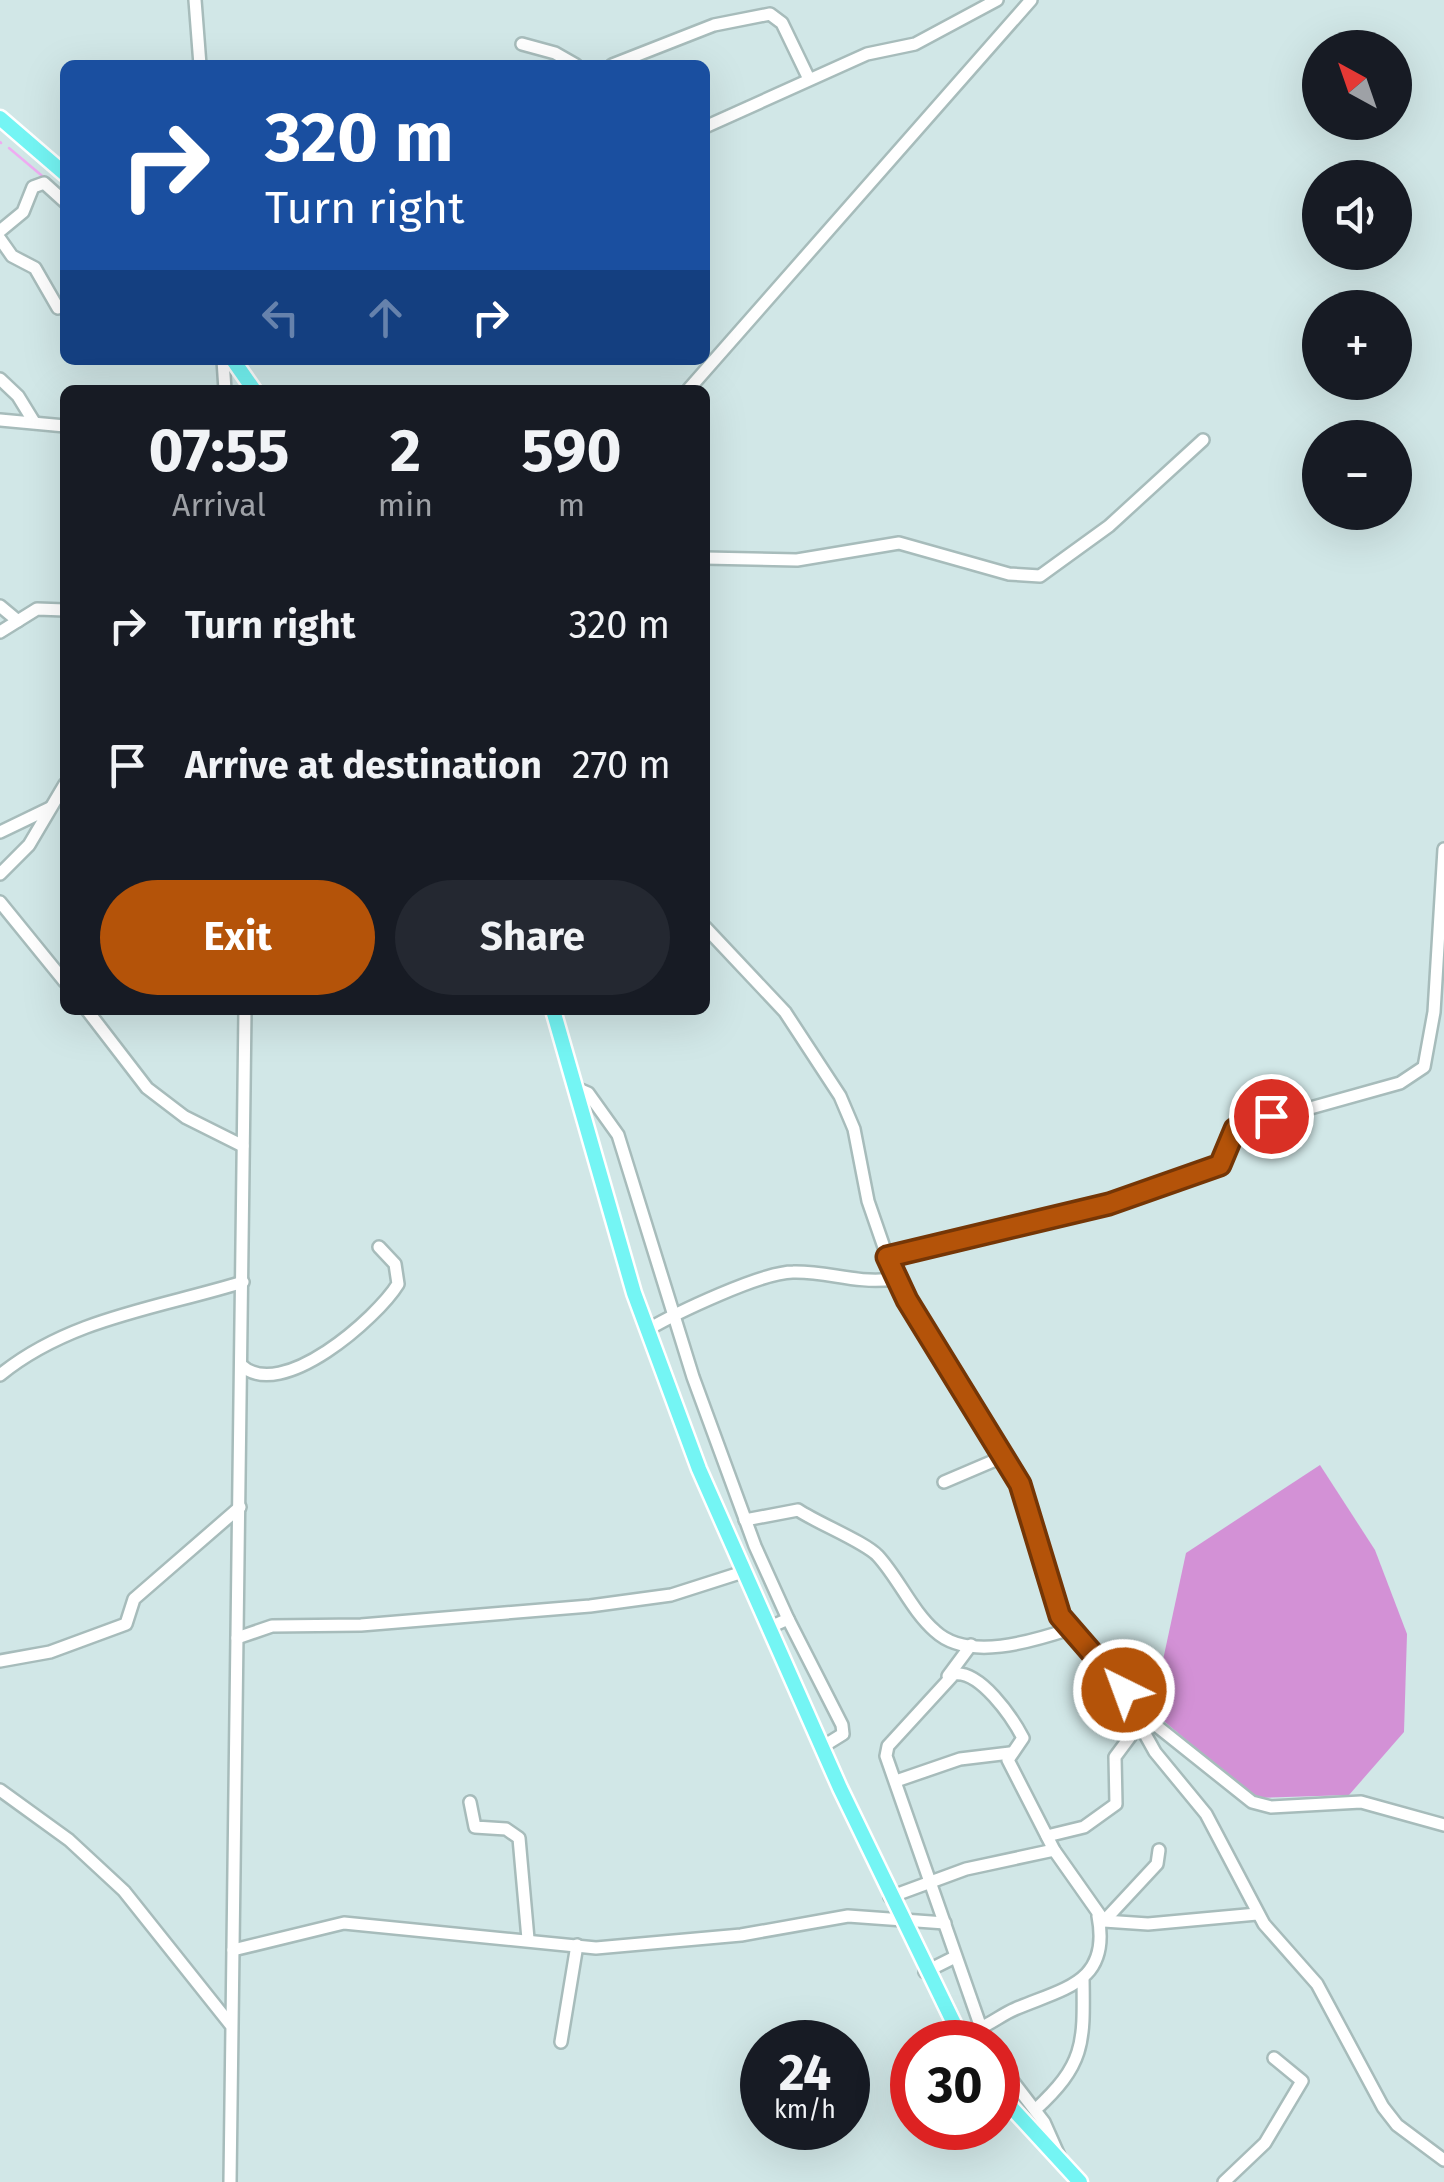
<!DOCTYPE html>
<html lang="en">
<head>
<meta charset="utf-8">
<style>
  body { margin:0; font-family:"Fira Sans",sans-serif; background:#242831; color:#f1f3f6; height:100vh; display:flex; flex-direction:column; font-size:38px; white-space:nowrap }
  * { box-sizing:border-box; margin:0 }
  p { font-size:32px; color:#9ea1a6 }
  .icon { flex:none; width:55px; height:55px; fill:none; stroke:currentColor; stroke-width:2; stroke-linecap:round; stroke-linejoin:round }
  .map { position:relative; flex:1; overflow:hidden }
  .drawer { position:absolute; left:60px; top:385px; width:650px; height:630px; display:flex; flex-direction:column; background:#171b24; border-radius:15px; box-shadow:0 10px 40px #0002 }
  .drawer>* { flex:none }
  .guide { position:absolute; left:60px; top:60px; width:650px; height:305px; border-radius:15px; box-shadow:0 10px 40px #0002; background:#1a4fa0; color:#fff; overflow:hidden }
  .needle { width:65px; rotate:320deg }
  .controls { position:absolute; left:1302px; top:30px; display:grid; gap:20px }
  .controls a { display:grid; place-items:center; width:110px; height:110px; border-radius:50%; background:#171b24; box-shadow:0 10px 40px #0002; font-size:50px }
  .speed { position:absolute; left:740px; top:2020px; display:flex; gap:20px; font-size:50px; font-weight:700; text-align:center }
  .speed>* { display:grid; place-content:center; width:130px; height:130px; border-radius:50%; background:#171b24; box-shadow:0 10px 40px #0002; line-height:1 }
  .speed small { font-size:25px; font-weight:400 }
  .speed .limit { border:15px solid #d22; background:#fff; color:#111 }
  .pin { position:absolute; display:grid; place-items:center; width:85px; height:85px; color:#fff; margin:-42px; border:5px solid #fff; border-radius:50%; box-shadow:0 2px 10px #0007 }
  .me { position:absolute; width:110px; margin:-55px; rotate:318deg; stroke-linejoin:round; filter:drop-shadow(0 0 8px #0008) }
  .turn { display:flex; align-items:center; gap:35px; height:210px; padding:0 40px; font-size:45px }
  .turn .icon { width:130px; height:130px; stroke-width:2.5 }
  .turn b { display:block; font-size:70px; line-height:85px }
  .lanes { display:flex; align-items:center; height:95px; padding:0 40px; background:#0003; justify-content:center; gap:50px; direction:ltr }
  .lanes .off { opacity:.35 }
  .eta { display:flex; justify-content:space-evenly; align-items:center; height:170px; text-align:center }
  .eta b { font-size:60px; font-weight:700; line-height:70px }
  .primary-button { display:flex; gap:20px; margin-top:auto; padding:20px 40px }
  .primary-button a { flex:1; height:115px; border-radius:60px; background:#b45309; color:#fff; font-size:40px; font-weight:700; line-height:115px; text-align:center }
  .primary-button a+a { background:#242831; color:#f1f3f6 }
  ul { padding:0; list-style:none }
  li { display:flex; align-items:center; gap:30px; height:140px; padding:0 40px }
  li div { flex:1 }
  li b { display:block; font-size:38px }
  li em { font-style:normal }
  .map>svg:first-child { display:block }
  .forest { fill:#d391d6 }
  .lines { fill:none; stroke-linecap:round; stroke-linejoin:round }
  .stream { stroke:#efacf2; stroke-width:2.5 }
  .minor-casing { stroke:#a7bcbb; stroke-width:16 }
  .major-casing { stroke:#fff; stroke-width:19 }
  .minor { stroke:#fff; stroke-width:11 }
  .major { stroke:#74f5f4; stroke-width:14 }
  .route-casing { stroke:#753606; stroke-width:25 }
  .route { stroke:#b45309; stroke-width:18 }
</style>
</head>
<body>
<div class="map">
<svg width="1444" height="2182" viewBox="0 0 1444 2182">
  <rect width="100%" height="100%" fill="#d1e7e7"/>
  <!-- forest -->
  <polygon class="forest" points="1320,1465 1375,1550 1407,1634 1404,1732 1349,1795 1255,1798 1152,1711 1186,1553"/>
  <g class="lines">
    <!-- stream -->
    <g class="stream">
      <polyline points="0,142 1,143"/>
      <polyline points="9,148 47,180"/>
      <polyline points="212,360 213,364"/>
    </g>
    <defs>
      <g id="minor">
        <polyline points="195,0 200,65"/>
        <polyline points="522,44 555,53 576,65"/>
        <polyline points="612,65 714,25 770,14 782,23 809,79"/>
        <polyline points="705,127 867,54 915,44 997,0"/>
        <polyline points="0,231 23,212 33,187 44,183 65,202"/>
        <polyline points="0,239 12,256 35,268 58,308"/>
        <polyline points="223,360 225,390"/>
        <polyline points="0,379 18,396 34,422"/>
        <polyline points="688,390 1031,0"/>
        <polyline points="0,420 65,426"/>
        <polyline points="705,558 797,560 899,543 1009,574 1040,576 1109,526 1203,440"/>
        <polyline points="0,606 18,621"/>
        <polyline points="0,632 37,609 65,610"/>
        <polyline points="0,832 50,808"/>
        <polyline points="0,874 29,845 65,784"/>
        <polyline points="0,902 65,982"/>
        <polyline points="705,927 785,1012 840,1096 854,1129 868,1201 895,1279 1020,1484 1060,1615 1070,1629 1153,1723 1252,1802 1271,1807 1361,1802 1444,1825"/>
        <polyline points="87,1010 147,1088 185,1117 243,1146"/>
        <polyline points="574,1087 588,1093 618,1135 693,1377 755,1546 788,1619"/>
        <polyline points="887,1257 1109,1204 1220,1165 1235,1129 1400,1083 1424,1067 1434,1012 1444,849"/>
        <path d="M647 1330C676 1313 762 1272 793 1272 830 1271 852 1284 895 1279"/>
        <path d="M241 1365C281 1403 377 1318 398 1284L395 1264 379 1247"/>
        <path d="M0 1375C70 1318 159 1308 243 1282"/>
        <polyline points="944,1482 1005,1456"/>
        <path d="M745 1520 798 1510C819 1524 865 1542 878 1556 899 1579 912 1611 935 1631 968 1662 1033 1641 1070 1629"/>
        <polyline points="768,1628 788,1619 842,1725 843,1734 822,1747"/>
        <polyline points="237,1638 272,1626 361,1625 590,1606 671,1595 743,1572"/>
        <polyline points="0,1661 50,1652 126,1624 134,1599 240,1507"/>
        <polyline points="948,1676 971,1645"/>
        <polyline points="1140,1725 1155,1752 1206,1814 1264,1924 1317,1984 1383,2107 1397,2125 1444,2160"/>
        <polyline points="896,1781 960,1759 1010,1753"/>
        <polyline points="0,1790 69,1840 124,1891 230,2024"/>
        <polyline points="470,1802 475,1827 506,1829 519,1838 528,1939"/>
        <polyline points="1047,1836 1084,1827 1116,1804 1115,1757 1141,1722"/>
        <polyline points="890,1897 966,1869 1054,1850"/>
        <polyline points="1104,1921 1157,1864 1159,1850"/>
        <polyline points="233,1950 344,1923 596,1948 741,1935 848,1916 945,1923"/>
        <polyline points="925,1972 955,1957"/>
        <path d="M980 2028C992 2023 1003 2014 1015 2009 1064 1988 1111 1983 1098 1916"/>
        <polyline points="561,2042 577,1945"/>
        <path d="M986 2042 886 1756 888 1746 954 1674C980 1670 1012 1717 1023 1738L1008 1760 1054 1850 1104 1921 1148 1924 1257 1914"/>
        <polyline points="998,2062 1044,2122 1060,2158"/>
        <path d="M1035 2110C1085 2064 1084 2044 1083 1978"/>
        <polyline points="230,2182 245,1010"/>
        <polyline points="1224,2182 1265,2143 1302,2081 1274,2058"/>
      </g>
      <g id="major">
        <polyline points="0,118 65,174"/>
        <polyline points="233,360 254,390"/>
        <polyline points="553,1010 634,1293 699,1469 840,1788 963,2042"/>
        <polyline points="998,2093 1080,2182"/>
      </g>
    </defs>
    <!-- minor casing -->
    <use href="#minor" class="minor-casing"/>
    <!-- major casing -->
    <use href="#major" class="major-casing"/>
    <!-- minor -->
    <use href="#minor" class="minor"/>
    <!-- major -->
    <use href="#major" class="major"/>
  </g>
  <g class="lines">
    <defs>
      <polyline id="route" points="1124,1690 1060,1616 1020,1484 907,1300 887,1257 1109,1204 1220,1165 1235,1129 1271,1116"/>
    </defs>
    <!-- route casing -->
    <use href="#route" class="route-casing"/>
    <!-- route -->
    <use href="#route" class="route"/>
  </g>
</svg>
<div class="controls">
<a><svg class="needle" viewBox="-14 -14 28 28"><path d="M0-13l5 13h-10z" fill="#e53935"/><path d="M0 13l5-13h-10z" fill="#9ea1a6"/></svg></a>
<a><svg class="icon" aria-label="sound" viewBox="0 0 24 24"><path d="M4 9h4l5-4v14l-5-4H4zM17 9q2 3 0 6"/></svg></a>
<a>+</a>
<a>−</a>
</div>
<div class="speed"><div>24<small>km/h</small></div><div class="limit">30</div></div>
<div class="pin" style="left:1271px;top:1116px;background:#d93025"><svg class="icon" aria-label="arrive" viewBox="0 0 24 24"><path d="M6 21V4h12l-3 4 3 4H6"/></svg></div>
<svg class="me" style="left:1124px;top:1690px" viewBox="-20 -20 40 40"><circle r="17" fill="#b45309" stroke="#fff" stroke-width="3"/><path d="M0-11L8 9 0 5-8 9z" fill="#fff"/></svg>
<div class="guide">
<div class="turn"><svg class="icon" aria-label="right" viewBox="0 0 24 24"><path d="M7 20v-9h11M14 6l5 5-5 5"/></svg><div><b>320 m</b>Turn right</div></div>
<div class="lanes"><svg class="icon off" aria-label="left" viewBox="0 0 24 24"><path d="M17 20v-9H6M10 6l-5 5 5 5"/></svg><svg class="icon off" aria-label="ahead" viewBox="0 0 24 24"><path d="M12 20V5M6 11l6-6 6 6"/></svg><svg class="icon" aria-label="right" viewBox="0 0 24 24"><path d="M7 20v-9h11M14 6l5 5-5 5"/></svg></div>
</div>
<section class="drawer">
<div class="eta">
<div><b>07:55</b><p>Arrival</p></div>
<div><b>2</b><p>min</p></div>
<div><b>590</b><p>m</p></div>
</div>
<ul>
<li><svg class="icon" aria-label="right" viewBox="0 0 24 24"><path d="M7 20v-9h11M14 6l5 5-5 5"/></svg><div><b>Turn right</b></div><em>320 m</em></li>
<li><svg class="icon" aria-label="arrive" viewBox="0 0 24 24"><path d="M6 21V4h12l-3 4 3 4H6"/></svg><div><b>Arrive at destination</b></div><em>270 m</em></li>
</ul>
<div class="primary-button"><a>Exit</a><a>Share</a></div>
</section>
</div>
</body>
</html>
